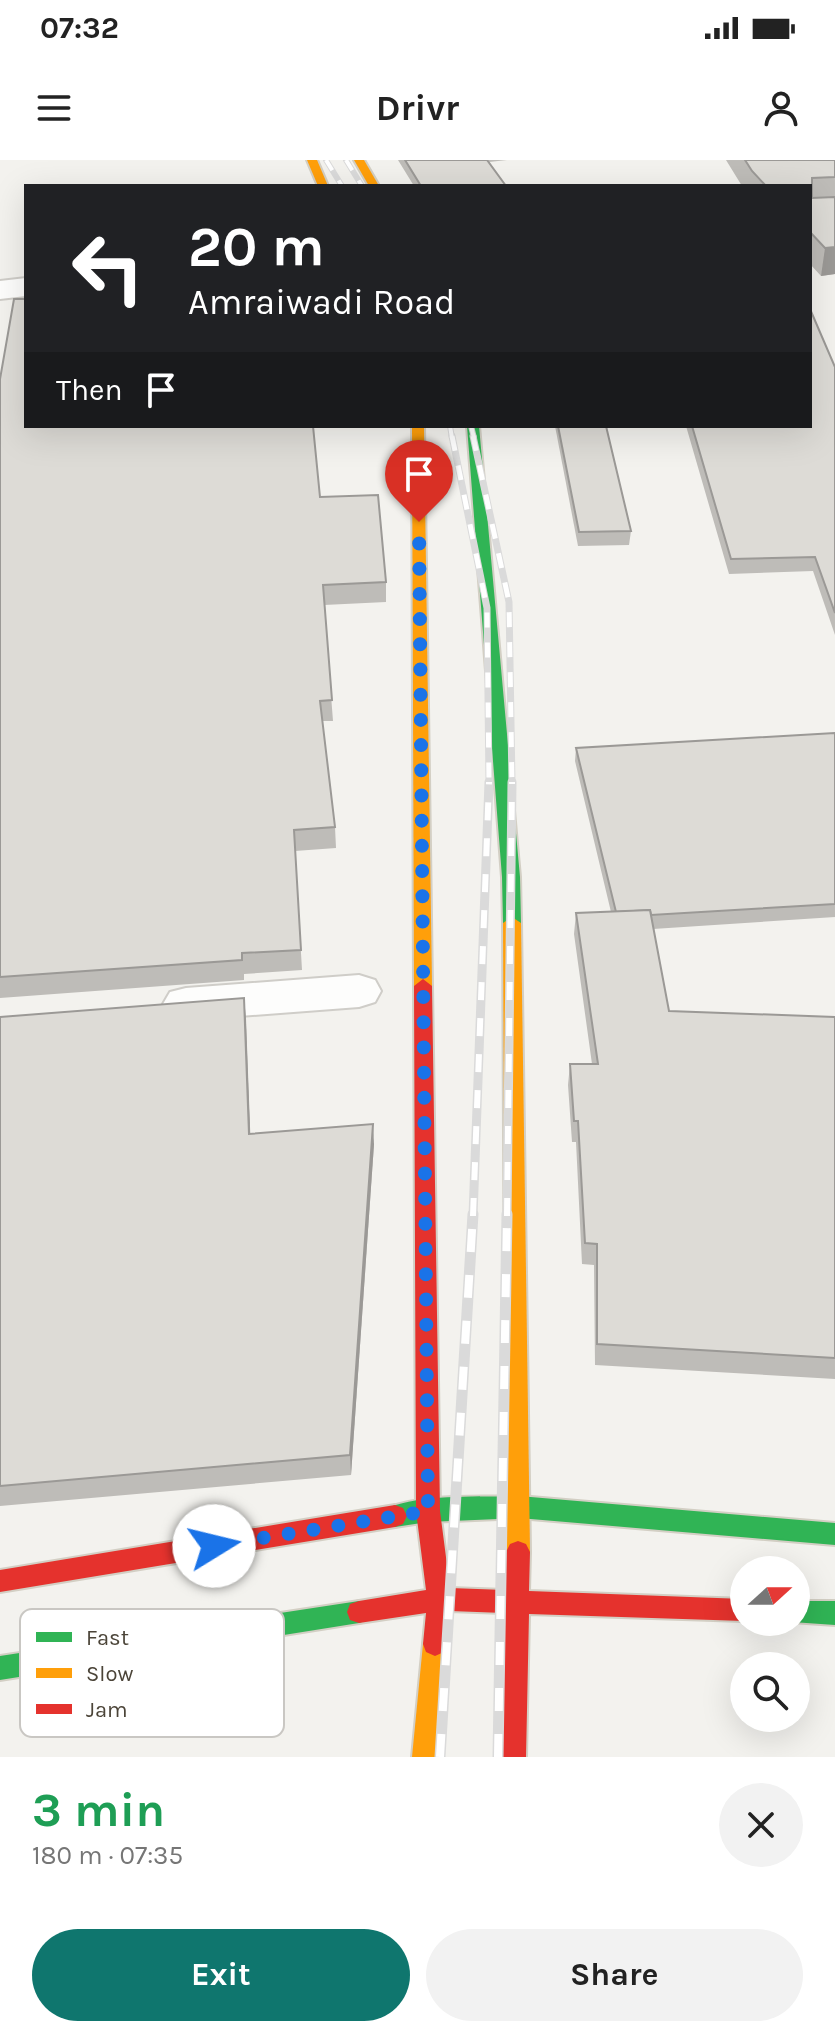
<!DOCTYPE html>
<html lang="en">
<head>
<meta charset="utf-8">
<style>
  body { margin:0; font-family:Karla,sans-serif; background:#f2f2f2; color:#222; height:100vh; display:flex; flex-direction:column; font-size:30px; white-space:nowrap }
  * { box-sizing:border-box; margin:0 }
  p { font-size:26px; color:#767676 }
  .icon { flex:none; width:44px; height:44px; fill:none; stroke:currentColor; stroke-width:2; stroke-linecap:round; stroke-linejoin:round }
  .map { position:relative; height:1597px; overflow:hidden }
  .details { display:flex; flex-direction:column; background:#fff; flex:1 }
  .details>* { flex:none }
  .hud { position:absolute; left:24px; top:24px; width:788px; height:244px; border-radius:0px; box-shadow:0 8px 32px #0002; background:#202124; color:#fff; overflow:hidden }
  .needle { width:52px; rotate:69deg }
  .fabs { position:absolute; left:730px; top:1396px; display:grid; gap:16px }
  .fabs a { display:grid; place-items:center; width:80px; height:80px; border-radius:50%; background:#fff; box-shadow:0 8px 32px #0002; font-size:40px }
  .pin { position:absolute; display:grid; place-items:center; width:68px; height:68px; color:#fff; margin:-82px -34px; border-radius:50% 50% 50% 0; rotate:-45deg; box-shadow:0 0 8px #0007 }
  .pin .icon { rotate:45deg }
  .me { position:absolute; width:88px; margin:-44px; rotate:81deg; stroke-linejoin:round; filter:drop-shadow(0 0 6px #0008) }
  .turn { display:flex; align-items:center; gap:28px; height:168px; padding:0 32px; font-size:36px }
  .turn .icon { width:104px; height:104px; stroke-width:2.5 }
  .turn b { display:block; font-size:56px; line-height:68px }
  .then { display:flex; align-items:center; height:76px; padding:0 32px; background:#0003; gap:16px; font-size:30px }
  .round { display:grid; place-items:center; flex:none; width:84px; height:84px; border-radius:42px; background:#f2f2f2 }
  .summary { display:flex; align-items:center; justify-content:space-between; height:136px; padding:0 32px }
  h1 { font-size:48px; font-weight:700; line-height:60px; color:#1e9e55 }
  .cta { display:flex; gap:16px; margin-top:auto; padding:16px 32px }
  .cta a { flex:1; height:92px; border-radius:48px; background:#0f766e; color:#fff; font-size:32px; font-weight:700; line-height:92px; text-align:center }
  .cta a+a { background:#f2f2f2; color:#222 }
  .status { display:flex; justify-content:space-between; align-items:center; height:56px; padding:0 40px; background:#fff; direction:ltr }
  .status svg { height:22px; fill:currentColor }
  header { display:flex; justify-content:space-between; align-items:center; height:104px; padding:0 32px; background:#fff; font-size:36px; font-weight:700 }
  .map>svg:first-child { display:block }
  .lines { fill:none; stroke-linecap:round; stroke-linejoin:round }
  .street-casing { stroke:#cfcdc8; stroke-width:4 }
  .fast-casing { stroke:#d3cfc4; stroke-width:4 }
  .slow-casing { stroke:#d3cfc4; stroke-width:4 }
  .jam-casing { stroke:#d3cfc4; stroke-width:4 }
  .street { fill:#fdfdfc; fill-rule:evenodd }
  .fast { fill:#30b455; fill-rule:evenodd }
  .slow { fill:#ff9f0a; fill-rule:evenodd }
  .jam { fill:#e5322d; fill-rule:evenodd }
  .rail-far3-casing { stroke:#dadada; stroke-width:6 }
  .rail-far2-casing { stroke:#dadada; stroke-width:7 }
  .rail-far1-casing { stroke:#dadada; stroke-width:9 }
  .rail-casing { stroke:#dadada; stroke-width:11 }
  .rail-far3 { stroke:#fff; stroke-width:4; stroke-dasharray:12; stroke-linecap:butt }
  .rail-far2 { stroke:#fff; stroke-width:5; stroke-dasharray:15; stroke-linecap:butt }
  .rail-far1 { stroke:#fff; stroke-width:6; stroke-dasharray:18; stroke-linecap:butt }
  .rail { stroke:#fff; stroke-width:8; stroke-dasharray:23; stroke-linecap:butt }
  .wall { fill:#bebcb8 }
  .shaded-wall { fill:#9b9996 }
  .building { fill:#dddbd6; stroke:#9b9996; stroke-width:2 }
  .route { stroke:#1a73e8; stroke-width:14; stroke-dasharray:0 25.2 }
  .key { fill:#fff; stroke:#c9c7c3; stroke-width:2 }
  .key-label { font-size:22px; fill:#4b4438 }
</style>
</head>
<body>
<div class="status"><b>07:32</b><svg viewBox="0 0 49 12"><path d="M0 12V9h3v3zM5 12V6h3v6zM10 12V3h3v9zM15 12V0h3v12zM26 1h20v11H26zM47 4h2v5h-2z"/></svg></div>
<header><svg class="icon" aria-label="menu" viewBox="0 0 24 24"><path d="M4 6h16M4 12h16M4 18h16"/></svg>Drivr<svg class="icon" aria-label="person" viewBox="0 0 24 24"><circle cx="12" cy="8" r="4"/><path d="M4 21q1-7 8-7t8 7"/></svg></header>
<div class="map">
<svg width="835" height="1597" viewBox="0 0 835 1597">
  <rect width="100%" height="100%" fill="#f3f2ee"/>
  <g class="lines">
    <defs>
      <g id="street">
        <polygon points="26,118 26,136 0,139 0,121"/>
        <polygon points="359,815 375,820 381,831 375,842 359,847 186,860 170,856 163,844 170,832 186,828"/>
      </g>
      <g id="fast">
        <polygon points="467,266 479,266 520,717 521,763 512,769 503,763 502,717"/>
        <path d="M519 1336 835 1363V1385L519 1358 428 1362 395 1367 387 1364 383 1356 387 1348C427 1333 477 1338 519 1336Z"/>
        <polygon points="359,1441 368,1444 371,1452 368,1460 359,1463 0,1520 0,1496"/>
        <polygon points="796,1441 835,1441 835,1465 792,1462 796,1462"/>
      </g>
      <g id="slow">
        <polygon points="307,0 317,0 328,26 318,26"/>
        <polygon points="354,0 364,0 379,26 369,26"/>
        <polygon points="412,266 424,266 432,826 423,833 414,826"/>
        <polygon points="512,757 521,763 530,1392 526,1400 518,1403 510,1400 506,1392 503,763"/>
        <polygon points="435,1472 444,1476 447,1484 438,1597 412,1597 423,1484 426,1476"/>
      </g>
      <g id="jam">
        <polygon points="423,819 432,826 440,1351 450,1428 505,1430 506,1392 510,1384 518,1381 526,1384 530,1392 529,1431 744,1439 744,1461 529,1454 526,1597 500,1597 504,1453 450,1451 447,1484 444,1492 435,1496 426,1492 423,1484 426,1453 359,1463 350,1460 347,1452 350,1444 359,1441 426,1430 416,1351 414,826"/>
        <polygon points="395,1345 403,1348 407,1356 403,1364 395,1367 0,1432 0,1410"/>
      </g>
    </defs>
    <!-- street casing -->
    <use href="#street" class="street-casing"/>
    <!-- fast casing -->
    <use href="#fast" class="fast-casing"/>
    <!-- slow casing -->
    <use href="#slow" class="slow-casing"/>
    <!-- jam casing -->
    <use href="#jam" class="jam-casing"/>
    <!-- street -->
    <use href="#street" class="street"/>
    <!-- fast -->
    <use href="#fast" class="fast"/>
    <!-- slow -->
    <use href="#slow" class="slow"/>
    <!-- jam -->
    <use href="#jam" class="jam"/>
    <defs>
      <g id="rail-far3">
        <polyline points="326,0 342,26"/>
        <polyline points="346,0 362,26"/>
        <polyline points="450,266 452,278"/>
        <polyline points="471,266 474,278"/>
      </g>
      <g id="rail-far2">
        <polyline points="452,276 487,448 489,624"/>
        <polyline points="473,276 509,442 512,624"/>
      </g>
      <g id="rail-far1">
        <polyline points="473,1056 489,622"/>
        <polyline points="507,1056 512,622"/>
      </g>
      <g id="rail">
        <polyline points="440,1597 473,1054"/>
        <polyline points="498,1597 507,1054"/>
      </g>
    </defs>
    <!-- rail-far3 casing -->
    <use href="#rail-far3" class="rail-far3-casing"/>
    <!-- rail-far2 casing -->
    <use href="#rail-far2" class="rail-far2-casing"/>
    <!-- rail-far1 casing -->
    <use href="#rail-far1" class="rail-far1-casing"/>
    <!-- rail casing -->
    <use href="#rail" class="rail-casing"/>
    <!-- rail-far3 -->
    <use href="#rail-far3" class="rail-far3"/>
    <!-- rail-far2 -->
    <use href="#rail-far2" class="rail-far2"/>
    <!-- rail-far1 -->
    <use href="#rail-far1" class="rail-far1"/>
    <!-- rail -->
    <use href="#rail" class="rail"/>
  </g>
  <!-- wall -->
  <g class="wall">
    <polygon points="398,0 507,0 489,2 506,26 414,26"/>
    <polygon points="726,0 835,0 835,114 821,116 810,104 810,26 742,26"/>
    <polygon points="835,207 835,475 813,411 729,414 686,266 810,266"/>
    <polygon points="0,219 320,337 386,422 386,442 324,445 333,561 322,561 335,667 336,688 295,691 302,810 244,814 244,820 0,838"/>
    <polygon points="555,266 606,266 631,371 629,385 578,386"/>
    <polygon points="835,573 835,757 653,769 669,851 835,857 835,1219 595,1205 594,1105 582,1104 576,982 572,982 568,925 570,904 592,904 574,774 576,753 611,752 575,601 576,588"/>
    <polygon points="244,838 250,973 374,984 351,1315 0,1346 0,857"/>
  </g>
  <!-- shaded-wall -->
  <g class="shaded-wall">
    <polygon points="835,87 835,114 821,116 825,88"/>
    <polygon points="244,838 246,859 251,994 249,974"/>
    <polygon points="373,964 374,984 351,1315 350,1295"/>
  </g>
  <!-- building -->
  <g class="building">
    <polygon points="405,0 487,0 506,26 421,26"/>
    <polygon points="745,0 835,0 835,17 812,18 812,38 835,37 835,87 825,88 810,72 810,26 766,26 752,11"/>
    <polygon points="14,139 26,139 26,266 313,266 320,337 378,335 386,422 323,425 332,540 320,541 335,667 294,670 301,790 242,793 242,800 0,817 0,219"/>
    <polygon points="810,149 835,207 835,453 815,397 731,399 692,266 810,266"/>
    <polygon points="558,266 606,266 631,371 579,372"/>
    <polygon points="835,573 835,744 651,755 650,750 616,752 576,588"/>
    <polygon points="650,750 669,851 835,857 835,1198 597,1184 597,1084 585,1083 578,961 574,961 570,904 598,904 576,753"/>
    <polygon points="244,838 249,974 373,964 350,1295 0,1326 0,857"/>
  </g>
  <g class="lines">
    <!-- route -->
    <polyline class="route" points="214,1386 428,1351 419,362"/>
  </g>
  <!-- legend -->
  <rect x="20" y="1449" width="264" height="128" rx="12" class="key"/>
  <rect x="36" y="1472" width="36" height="10" fill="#30b455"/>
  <rect x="36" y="1508" width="36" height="10" fill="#ff9f0a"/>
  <rect x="36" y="1544" width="36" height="10" fill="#e5322d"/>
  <g class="key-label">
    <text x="86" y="1485">Fast</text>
    <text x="86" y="1521">Slow</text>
    <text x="86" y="1557">Jam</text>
  </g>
</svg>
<div class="fabs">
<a><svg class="needle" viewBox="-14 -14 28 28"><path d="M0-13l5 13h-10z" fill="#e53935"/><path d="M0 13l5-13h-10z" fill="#767676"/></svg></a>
<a><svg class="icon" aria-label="search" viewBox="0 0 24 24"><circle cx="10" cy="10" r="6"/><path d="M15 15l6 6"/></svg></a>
</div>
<div class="pin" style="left:419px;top:362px;background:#d93025"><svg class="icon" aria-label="arrive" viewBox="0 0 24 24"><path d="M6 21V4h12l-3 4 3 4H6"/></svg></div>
<svg class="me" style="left:214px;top:1386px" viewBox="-20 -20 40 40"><circle r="19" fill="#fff"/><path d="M0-13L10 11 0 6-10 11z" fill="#1a73e8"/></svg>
<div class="hud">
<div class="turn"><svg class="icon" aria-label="left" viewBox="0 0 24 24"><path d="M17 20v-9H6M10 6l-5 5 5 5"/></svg><div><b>20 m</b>Amraiwadi Road</div></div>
<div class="then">Then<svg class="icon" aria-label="arrive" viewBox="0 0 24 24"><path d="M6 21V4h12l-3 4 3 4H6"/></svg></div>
</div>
</div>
<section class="details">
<div class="summary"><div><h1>3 min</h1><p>180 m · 07:35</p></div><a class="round"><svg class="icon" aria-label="close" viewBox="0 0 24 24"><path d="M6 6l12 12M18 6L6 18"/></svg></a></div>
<div class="cta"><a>Exit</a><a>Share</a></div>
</section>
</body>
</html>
